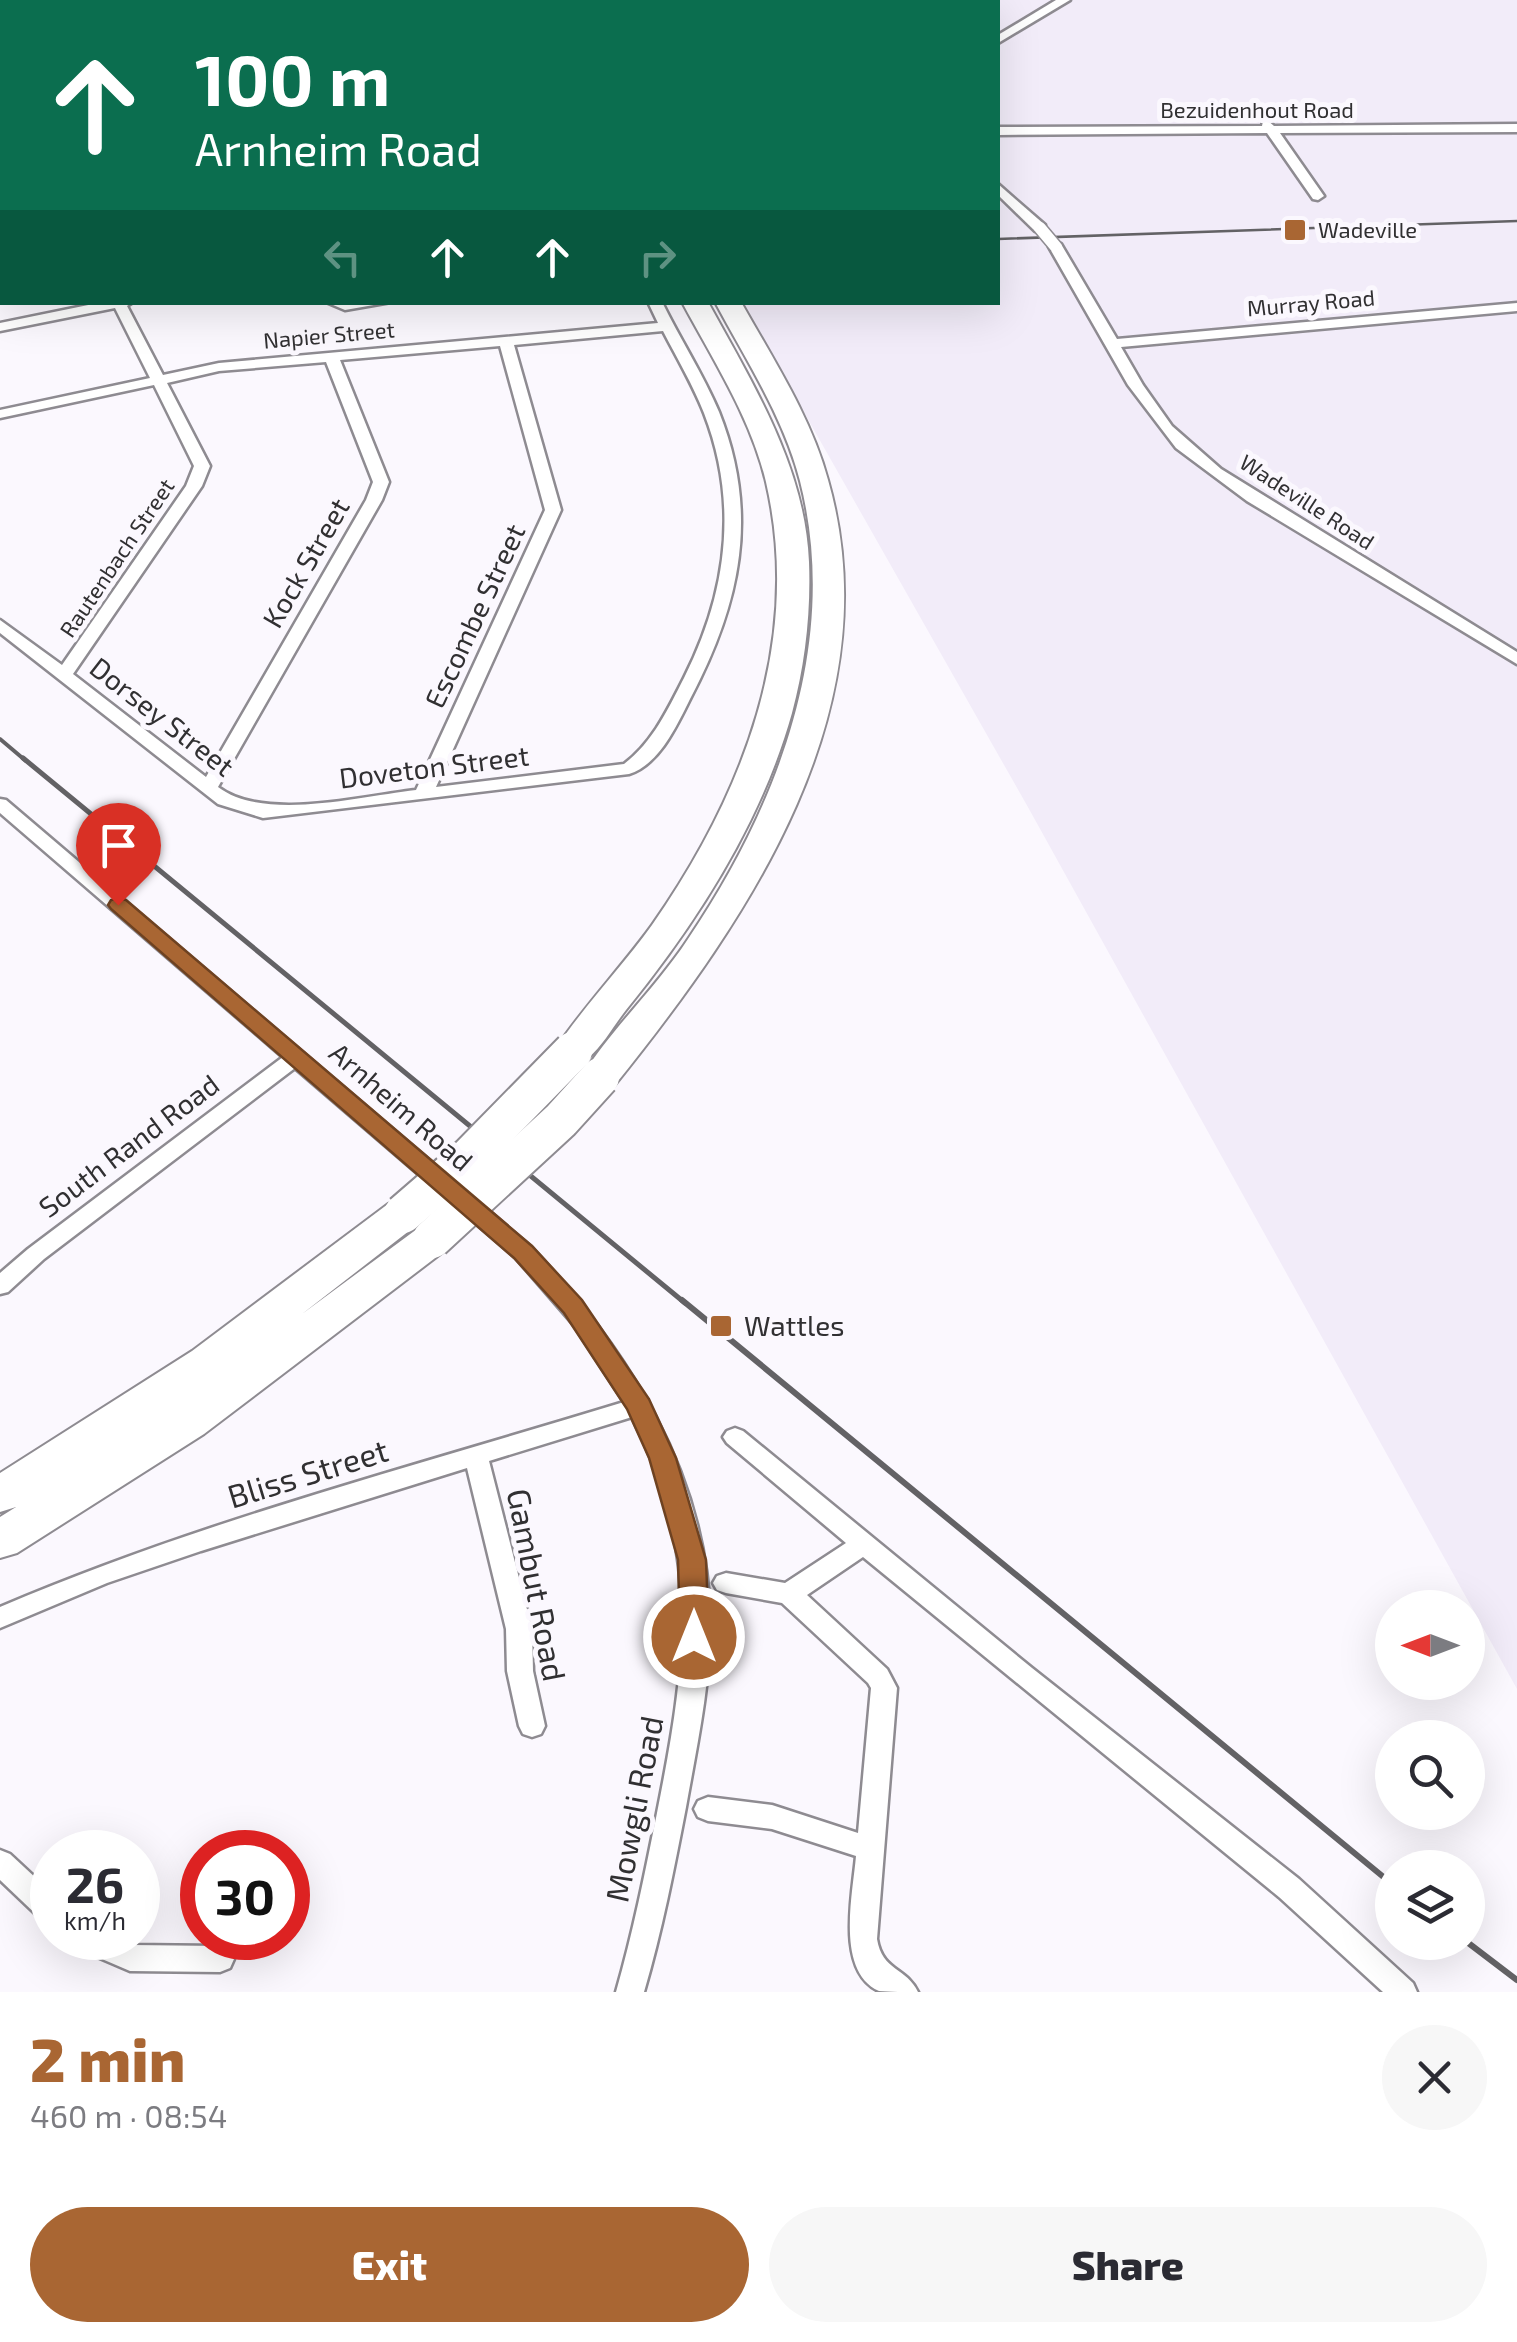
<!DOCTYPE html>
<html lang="en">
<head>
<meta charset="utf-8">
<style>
  body { margin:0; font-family:"Exo 2",sans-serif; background:#f7f7f7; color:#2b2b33; height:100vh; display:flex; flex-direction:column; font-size:38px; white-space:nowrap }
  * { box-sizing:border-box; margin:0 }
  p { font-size:32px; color:#7c7c81 }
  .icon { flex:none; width:55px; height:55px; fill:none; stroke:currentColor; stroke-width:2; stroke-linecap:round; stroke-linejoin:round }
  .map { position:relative; height:1992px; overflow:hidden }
  .side { display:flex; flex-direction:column; background:#fff; flex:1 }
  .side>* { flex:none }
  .banner { position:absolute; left:0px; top:0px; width:1000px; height:305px; box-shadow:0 10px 40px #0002; background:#0b6e4f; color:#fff; overflow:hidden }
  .needle { width:65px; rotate:270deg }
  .fabs { position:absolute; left:1375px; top:1590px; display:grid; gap:20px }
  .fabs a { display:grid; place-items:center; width:110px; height:110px; border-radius:50%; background:#fff; box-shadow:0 10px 40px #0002; font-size:50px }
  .speed { position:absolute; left:30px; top:1830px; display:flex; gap:20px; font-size:50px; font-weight:700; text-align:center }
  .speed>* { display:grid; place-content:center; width:130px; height:130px; border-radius:50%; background:#fff; box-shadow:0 10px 40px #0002; line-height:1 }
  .speed small { font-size:25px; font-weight:400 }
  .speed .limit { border:15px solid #d22; background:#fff; color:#111 }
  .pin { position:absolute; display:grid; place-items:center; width:85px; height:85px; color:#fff; margin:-102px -42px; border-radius:50% 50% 50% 0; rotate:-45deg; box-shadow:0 0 10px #0007 }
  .pin .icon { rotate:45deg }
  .me { position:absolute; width:110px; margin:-55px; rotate:0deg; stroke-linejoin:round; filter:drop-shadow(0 0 8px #0008) }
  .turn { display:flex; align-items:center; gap:35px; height:210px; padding:0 30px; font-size:45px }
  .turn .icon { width:130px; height:130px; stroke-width:2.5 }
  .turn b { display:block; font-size:70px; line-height:85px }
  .lanes { display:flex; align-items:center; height:95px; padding:0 30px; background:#0003; justify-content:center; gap:50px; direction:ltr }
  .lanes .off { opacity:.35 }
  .round { display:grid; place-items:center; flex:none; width:105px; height:105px; border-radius:52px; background:#f7f7f7 }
  .head { display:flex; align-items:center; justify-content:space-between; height:170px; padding:0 30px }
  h1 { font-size:60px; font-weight:800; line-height:75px; color:#a96633 }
  .cta { display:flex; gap:20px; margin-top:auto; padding:20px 30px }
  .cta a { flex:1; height:115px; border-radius:60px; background:#a96633; color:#fff; font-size:40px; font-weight:800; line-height:115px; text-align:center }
  .cta a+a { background:#f7f7f7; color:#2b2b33 }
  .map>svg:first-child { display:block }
  .built { fill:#f2ecf9 }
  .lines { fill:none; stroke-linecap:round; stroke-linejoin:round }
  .street-casing { stroke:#8e8b91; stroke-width:5 }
  .highway-casing { stroke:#8e8b91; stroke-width:4 }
  .street { fill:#fff; fill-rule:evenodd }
  .highway { fill:#fff; fill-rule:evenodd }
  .rail-far3 { stroke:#636265; stroke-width:2.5 }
  .rail-far2 { stroke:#636265; stroke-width:4 }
  .rail-far1 { stroke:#636265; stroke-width:5 }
  .rail { stroke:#636265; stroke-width:6 }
  .street-bridge-casing { stroke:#8e8b91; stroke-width:15; stroke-linecap:butt }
  .highway-bridge-casing { stroke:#8e8b91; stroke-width:42; stroke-linecap:butt }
  .street-bridge { stroke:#fff; stroke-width:12 }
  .highway-bridge { stroke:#fff; stroke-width:38 }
  .route { fill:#a96633; stroke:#6e4221; stroke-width:2.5 }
  .poi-dot { fill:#a96633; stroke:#fbf8fe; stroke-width:4 }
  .labels { text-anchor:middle; stroke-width:10; stroke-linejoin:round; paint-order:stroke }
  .far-street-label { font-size:22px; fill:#313032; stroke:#fbf8fe }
  .far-poi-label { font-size:22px; fill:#313032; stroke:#fbf8fe; text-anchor:start }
  .street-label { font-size:28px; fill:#313032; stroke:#fbf8fe }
  .poi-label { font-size:28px; fill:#313032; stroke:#fbf8fe; text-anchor:start }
  .near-street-label { font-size:32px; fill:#313032; stroke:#fbf8fe }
</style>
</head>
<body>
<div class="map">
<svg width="1517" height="1992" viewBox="0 0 1517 1992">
  <rect width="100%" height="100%" fill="#fbf8fe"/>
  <!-- built -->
  <polygon class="built" points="570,0 1517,0 1517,1689 1029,809 742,303 998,302 998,2"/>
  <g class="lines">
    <defs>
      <g id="street">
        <polygon points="217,0 229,0 230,2 219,2"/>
        <polygon points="348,0 360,0 361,2 350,2"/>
        <polygon points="637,0 653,0 655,2 640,2"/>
        <polygon points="1056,0 1070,0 998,43 998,35"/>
        <rect x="0" y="6" width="2" height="6"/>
        <polygon points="0,100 2,101 2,108 0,108"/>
        <polygon points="1267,120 1274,126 1517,124 1517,132 1280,133 1324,196 1318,200 1313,199 1267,133 998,135 998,127 1262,126 1263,121"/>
        <polygon points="0,173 2,174 2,182 0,181"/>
        <polygon points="998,184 1045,225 1045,231 1035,231 998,195"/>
        <polygon points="0,241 2,242 2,251 0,250"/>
        <polygon points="1056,243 1061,244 1117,339 1517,303 1517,311 1121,347 1143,385 1172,426 1221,469 1517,652 1517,664 1247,501 1176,448 1128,385 1049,247"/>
        <rect x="0" y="272" width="2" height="8"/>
        <path d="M103 302H133L127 306 163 375 219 363 658 323 648 302H662C680 339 703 374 719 412 760 515 740 604 690 699 677 725 659 765 629 774L263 818 218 804 0 633V620L62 665 186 486 194 466 154 385 0 418V410L150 378 115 308 0 331V323ZM663 331C677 358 693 385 704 413 739 503 727 593 684 678 668 709 653 742 624 764L436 787 561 510 514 345ZM500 346 545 510 416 790C361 796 264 822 218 787L382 500 389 482 340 360ZM326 362 373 482 366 500 206 777 73 674 202 486 210 466 167 383 219 371Z"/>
        <polygon points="326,302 391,302 345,310"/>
        <path d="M0 799 6 800 531 1247C627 1349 707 1473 710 1619 711 1682 697 1745 686 1807 674 1869 662 1931 644 1992H616C633 1933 645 1873 657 1813 686 1667 703 1555 632 1417L489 1461 532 1629 533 1671 545 1726 541 1734 532 1737 523 1734 519 1726 507 1671 506 1629 467 1468 201 1551 107 1583 0 1628V1607C201 1521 415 1466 624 1402L574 1325 515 1257 295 1068 44 1259 8 1292 0 1294V1273L28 1249 283 1057 0 813Z"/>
        <path d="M735 1428 743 1431 1032 1668 1299 1879 1413 1983 1417 1992H1383L1279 1897 863 1557 807 1595 887 1669 897 1688 877 1939C882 1971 907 1968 918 1992 907 1992 889 1992 879 1991 835 1971 853 1893 856 1856L772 1829 708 1821 698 1817 694 1809 698 1801 708 1797 772 1805 858 1833 871 1688 868 1683 782 1603 726 1593 717 1590 713 1583 717 1576 726 1573 785 1583 846 1543 727 1443 723 1437 727 1431Z"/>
        <polygon points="0,1850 10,1854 52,1893 52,1923 42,1920 0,1880"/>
        <polygon points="70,1938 113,1938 132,1945 220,1946 230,1950 234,1959 230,1968 220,1972 130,1971 74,1947"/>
      </g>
      <g id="highway">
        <polygon points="498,0 519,0 520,2 499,2"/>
        <polygon points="546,0 567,0 568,2 547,2"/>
        <path d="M682 302H708C753 384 805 467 809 562 811 613 805 665 792 713 762 821 696 924 626 1010 614 1025 603 1046 588 1058 579 1065 569 1062 559 1060L554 1051C583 1007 621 968 652 925 743 795 803 641 766 482 751 418 713 360 682 302Z"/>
        <path d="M715 302H741C773 359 811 417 828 480 893 708 750 917 614 1086L600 1089 586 1086 581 1077C612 1028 656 988 688 939 778 806 841 642 800 481 784 418 746 360 715 302Z"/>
        <polygon points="403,1200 418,1204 424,1214 418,1224 302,1314 417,1229 432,1225 447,1229 453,1239 447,1249 204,1434 17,1553 0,1558 0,1517 16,1507 0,1512 0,1473 192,1351 388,1204"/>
      </g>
    </defs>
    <!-- street casing -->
    <use href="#street" class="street-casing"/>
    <!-- highway casing -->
    <use href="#highway" class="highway-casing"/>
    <!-- street -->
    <use href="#street" class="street"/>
    <!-- highway -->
    <use href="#highway" class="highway"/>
    <!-- rail-far3 -->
    <polyline class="rail-far3" points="998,239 1517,221"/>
    <!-- rail-far2 -->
    <polyline class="rail-far2" points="0,739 26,761"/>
    <!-- rail-far1 -->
    <polyline class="rail-far1" points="23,758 685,1303"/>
    <!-- rail -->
    <g class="rail">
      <polyline points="682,1300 1392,1884"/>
      <polyline points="1467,1942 1517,1980"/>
    </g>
    <defs>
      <polyline id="street-bridge" points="1040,228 1056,247"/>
      <g id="highway-bridge">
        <polyline points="403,1214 470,1156 573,1051"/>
        <polyline points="432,1239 561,1120 600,1077"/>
      </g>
    </defs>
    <!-- street-bridge casing -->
    <use href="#street-bridge" class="street-bridge-casing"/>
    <!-- highway-bridge casing -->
    <use href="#highway-bridge" class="highway-bridge-casing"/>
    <!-- street-bridge -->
    <use href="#street-bridge" class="street-bridge"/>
    <!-- highway-bridge -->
    <use href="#highway-bridge" class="highway-bridge"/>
  </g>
  <!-- route -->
  <polygon class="route" points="118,898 126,900 532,1246 582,1300 649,1399 676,1458 706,1560 709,1637 705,1645 694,1649 684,1645 680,1637 678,1560 649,1458 627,1409 564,1313 514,1258 111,909 108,905 111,900"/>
  <!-- markers -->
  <g class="poi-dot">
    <rect x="1283" y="218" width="24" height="24" rx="5"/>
    <rect x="709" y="1314" width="24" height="24" rx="5"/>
  </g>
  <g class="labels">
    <!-- far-street labels -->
    <g class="far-street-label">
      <text x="1257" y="118">Bezuidenhout Road</text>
      <text transform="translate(1311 303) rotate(-5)" y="8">Murray Road</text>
      <text transform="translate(329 335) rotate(-5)" y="8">Napier Street</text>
      <text transform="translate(1307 502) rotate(33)" y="8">Wadeville Road</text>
      <text transform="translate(117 558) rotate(-56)" y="8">Rautenbach Street</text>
    </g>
    <!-- far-poi labels -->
    <g class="far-poi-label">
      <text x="1318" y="238">Wadeville</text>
    </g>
    <!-- street labels -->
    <g class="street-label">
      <text transform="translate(306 563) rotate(-60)" y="10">Kock Street</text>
      <text transform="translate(475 616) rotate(-65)" y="10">Escombe Street</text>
      <text transform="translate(162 717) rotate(38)" y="10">Dorsey Street</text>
      <text transform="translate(434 767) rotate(-7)" y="10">Doveton Street</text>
      <text transform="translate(401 1107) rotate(41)" y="10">Arnheim Road</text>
      <text transform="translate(129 1146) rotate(-37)" y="10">South Rand Road</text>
    </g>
    <!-- poi labels -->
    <g class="poi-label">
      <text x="744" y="1336">Wattles</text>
    </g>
    <!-- near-street labels -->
    <g class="near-street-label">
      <text transform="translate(308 1474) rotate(-17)" y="11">Bliss Street</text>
      <text transform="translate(536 1585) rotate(79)" y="11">Gambut Road</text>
      <text transform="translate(635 1809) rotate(-79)" y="11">Mowgli Road</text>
    </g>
  </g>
</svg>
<div class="fabs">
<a><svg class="needle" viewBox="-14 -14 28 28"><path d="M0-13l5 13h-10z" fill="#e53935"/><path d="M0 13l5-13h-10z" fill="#7c7c81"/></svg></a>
<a><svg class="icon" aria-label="search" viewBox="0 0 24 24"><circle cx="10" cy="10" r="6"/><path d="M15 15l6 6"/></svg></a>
<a><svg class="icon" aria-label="layers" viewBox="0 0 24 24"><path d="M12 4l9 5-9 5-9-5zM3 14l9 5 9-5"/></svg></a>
</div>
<div class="speed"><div>26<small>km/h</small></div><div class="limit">30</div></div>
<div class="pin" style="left:118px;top:905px;background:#d93025"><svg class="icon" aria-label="arrive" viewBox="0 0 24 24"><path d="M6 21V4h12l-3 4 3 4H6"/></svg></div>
<svg class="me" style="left:694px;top:1637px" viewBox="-20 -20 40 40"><circle r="17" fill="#a96633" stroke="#fff" stroke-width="3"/><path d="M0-11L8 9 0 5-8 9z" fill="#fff"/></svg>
<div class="banner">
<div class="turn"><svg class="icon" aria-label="ahead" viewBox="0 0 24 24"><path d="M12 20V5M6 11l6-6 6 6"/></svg><div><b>100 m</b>Arnheim Road</div></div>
<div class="lanes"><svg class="icon off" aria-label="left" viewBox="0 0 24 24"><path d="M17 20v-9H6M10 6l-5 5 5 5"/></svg><svg class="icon" aria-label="ahead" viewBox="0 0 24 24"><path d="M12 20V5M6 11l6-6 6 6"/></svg><svg class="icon" aria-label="ahead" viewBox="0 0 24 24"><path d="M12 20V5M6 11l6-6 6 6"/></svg><svg class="icon off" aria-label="right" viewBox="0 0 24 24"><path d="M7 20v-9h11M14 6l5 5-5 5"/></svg></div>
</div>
</div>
<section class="side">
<div class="head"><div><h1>2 min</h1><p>460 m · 08:54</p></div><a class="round"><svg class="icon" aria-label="close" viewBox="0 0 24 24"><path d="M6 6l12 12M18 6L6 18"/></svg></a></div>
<div class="cta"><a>Exit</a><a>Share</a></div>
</section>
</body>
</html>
